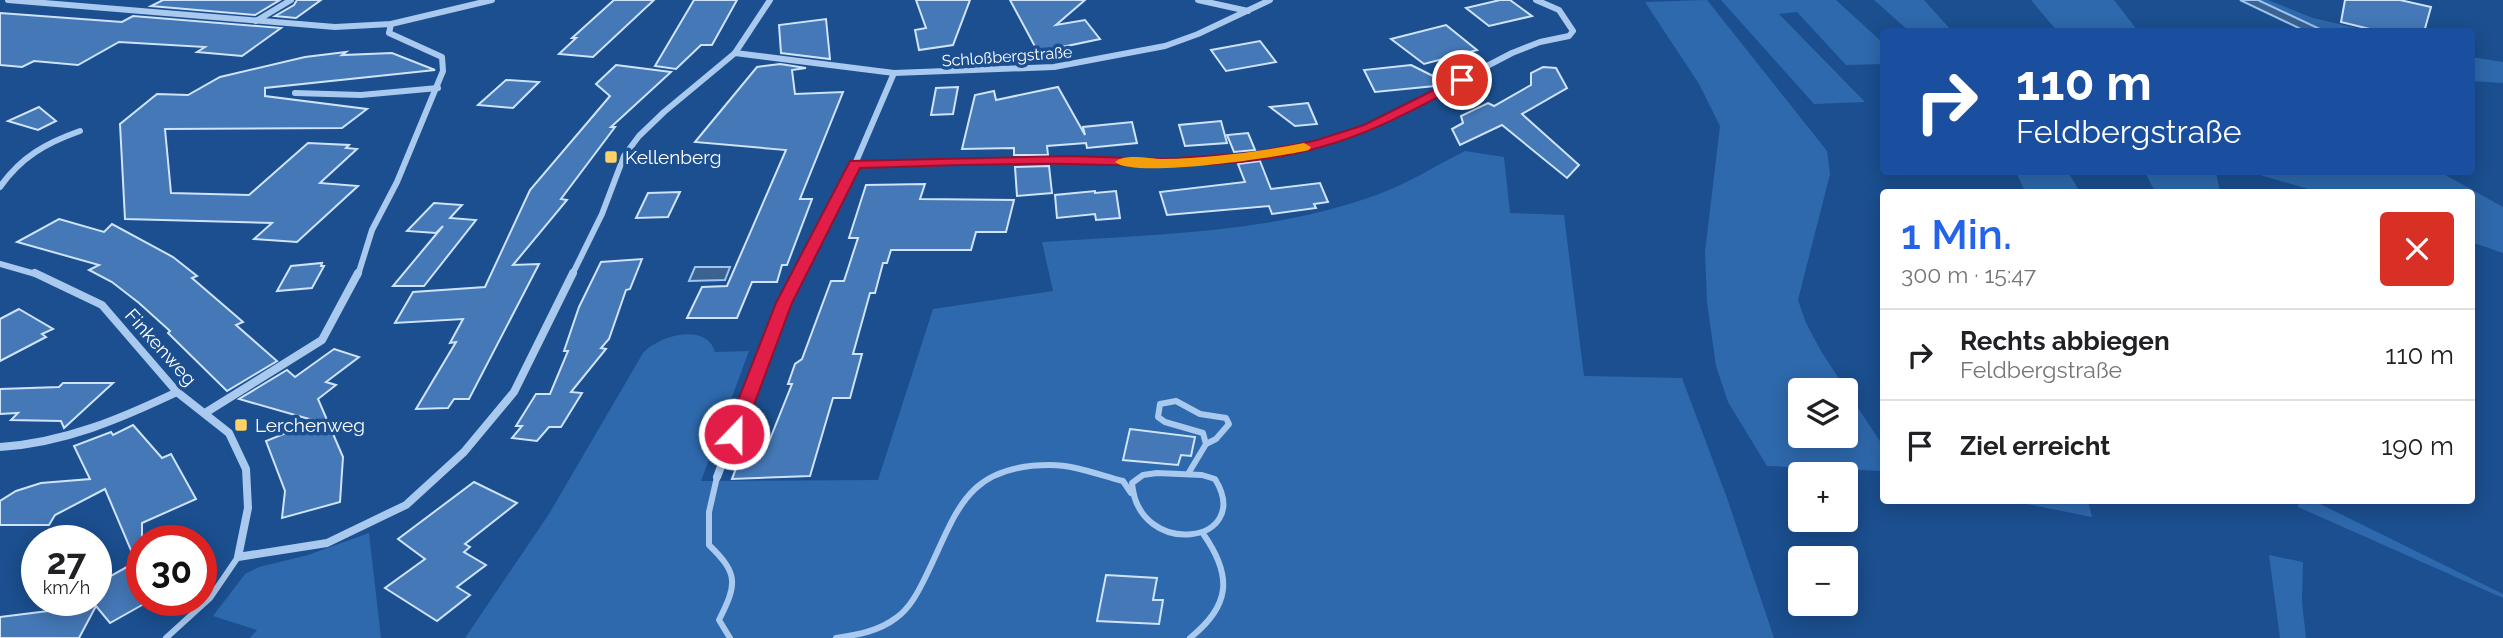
<!DOCTYPE html>
<html lang="de">
<head>
<meta charset="utf-8">
<style>
  body { margin:0; font-family:Raleway,sans-serif; background:#f2f2f2; color:#202124; height:100vh; display:flex; flex-direction:column; font-size:26px; white-space:nowrap }
  * { box-sizing:border-box; margin:0 }
  p { font-size:23px; color:#757577 }
  .icon { flex:none; width:38px; height:38px; fill:none; stroke:currentColor; stroke-width:2; stroke-linecap:round; stroke-linejoin:round }
  .map { position:relative; flex:1; overflow:hidden }
  .side { position:absolute; left:1880px; top:189px; width:595px; height:315px; display:flex; flex-direction:column; background:#fff; border-radius:7px; box-shadow:0 4px 18px #0003 }
  .side>* { flex:none }
  .banner { position:absolute; left:1880px; top:28px; width:595px; height:147px; border-radius:7px; box-shadow:0 4px 18px #0003; background:#1a4fa0; color:#fff; overflow:hidden }
  .tools { position:absolute; left:1788px; top:378px; display:grid; gap:14px }
  .tools a { display:grid; place-items:center; width:70px; height:70px; border-radius:7px; background:#fff; box-shadow:0 4px 18px #0003; font-size:35px }
  .speed { position:absolute; left:21px; top:525px; display:flex; gap:14px; font-size:35px; font-weight:700; text-align:center }
  .speed>* { display:grid; place-content:center; width:91px; height:91px; border-radius:50%; background:#fff; box-shadow:0 4px 18px #0003; line-height:1 }
  .speed small { font-size:18px; font-weight:400 }
  .speed .limit { border:10px solid #d22; background:#fff; color:#111 }
  .pin { position:absolute; display:grid; place-items:center; width:60px; height:60px; color:#fff; margin:-30px; border:4px solid #fff; border-radius:50%; box-shadow:0 2px 7px #0007 }
  .me { position:absolute; width:77px; margin:-38px; rotate:22deg; stroke-linejoin:round; filter:drop-shadow(0 0 5px #0008) }
  .turn { display:flex; align-items:center; gap:24px; height:147px; padding:0 21px; font-size:32px }
  .turn .icon { width:91px; height:91px; stroke-width:2.5 }
  .turn b { display:block; font-size:49px; line-height:60px }
  .round { display:grid; place-items:center; flex:none; width:74px; height:74px; border-radius:7px; background:#f2f2f2 }
  .summary { display:flex; align-items:center; justify-content:space-between; height:119px; padding:0 21px }
  h1 { font-size:42px; font-weight:600; line-height:52px; color:#2563eb }
  ul { padding:0; list-style:none }
  li { display:flex; align-items:center; gap:21px; height:91px; padding:0 21px; border-top:2px solid #e0e0e0 }
  li div { flex:1 }
  li b { display:block; font-size:26px }
  li em { font-style:normal }
  .map>svg:first-child { display:block }
  .green { fill:#2e69ad; fill-rule:evenodd }
  .water { fill:#3c6290; stroke:#9cc4f0; stroke-width:2 }
  .building { fill:#4478b7; stroke:#cfe3fa; stroke-width:2 }
  .lines { fill:none; stroke-linecap:round; stroke-linejoin:round }
  .lane { stroke:#a9c9ee; stroke-width:6 }
  .street-far1 { stroke:#a9c9ee; stroke-width:6 }
  .street { stroke:#a9c9ee; stroke-width:8 }
  .route { fill:#e11d48; stroke:#92132f; stroke-width:2 }
  .slow { fill:#f59e0b }
  .poi-dot { fill:#ffd166; stroke:#1b4f8f; stroke-width:2.5 }
  .labels { text-anchor:middle; stroke-width:7; stroke-linejoin:round; paint-order:stroke }
  .far-street-label { font-size:16px; fill:#fff; stroke:#1b4f8f }
  .poi-label { font-size:19px; fill:#fff; stroke:#1b4f8f; text-anchor:start }
  .street-label { font-size:19px; fill:#fff; stroke:#1b4f8f }
</style>
</head>
<body>
<div class="map">
<svg width="2503" height="638" viewBox="0 0 2503 638">
  <rect width="100%" height="100%" fill="#1b4f8f"/>
  <!-- green -->
  <g class="green">
    <path d="M1707 0 1827 151 1830 174 1798 300 1806 323 1821 351 1883 446V471L1767 466 1728 402 1716 366 1707 302 1705 252 1720 126 1699 84 1645 2ZM1801 390H1846V436H1801Z"/>
    <polygon points="1721,0 1836,0 1883,43 1883,64 1846,65 1797,12 1779,14 1865,102 1814,104"/>
    <polygon points="1874,0 1924,0 1952,31 1909,31"/>
    <polygon points="2031,0 2114,0 2138,31 2057,31"/>
    <polygon points="2258,0 2268,0 2313,18 2369,31 2324,31"/>
    <polygon points="2471,57 2503,62 2503,83 2471,81"/>
    <path d="M1465 151 1504 157 1510 213 1564 215 1584 376 1682 378 1727 498 1774 638H465L549 514 643 353C659 335 707 322 715 352L749 351 701 481 878 480 933 309 1053 291 1042 242C1154 234 1272 234 1379 194 1409 183 1437 165 1465 151Z"/>
    <polygon points="2016,172 2068,172 2080,192 2025,192"/>
    <polygon points="2145,172 2216,172 2220,192 2155,192"/>
    <polygon points="2250,172 2440,172 2503,207 2503,253 2471,242 2471,192 2318,192"/>
    <polygon points="2022,501 2088,501 2092,517 2022,503"/>
    <polygon points="2299,501 2314,501 2503,594 2503,598 2298,507"/>
    <polygon points="369,533 381,638 250,638 257,630 213,616 245,574 259,567 308,555"/>
    <polygon points="2269,555 2303,562 2302,602 2306,638 2280,638"/>
  </g>
  <!-- water -->
  <g class="water">
    <polygon points="2240,0 2258,0 2324,31 2305,31"/>
    <polygon points="695,267 730,267 725,280 689,281"/>
  </g>
  <!-- building -->
  <g class="building">
    <polygon points="163,0 280,0 255,15 151,6"/>
    <polygon points="297,0 321,0 296,18 275,16 294,5"/>
    <polygon points="614,0 654,0 593,57 559,54 576,38 572,38"/>
    <polygon points="694,0 737,0 712,45 701,45 676,69 655,66"/>
    <polygon points="916,0 970,0 953,45 919,50 915,30 926,28"/>
    <polygon points="1010,0 1085,0 1056,25 1085,20 1100,39 1038,52"/>
    <polygon points="1500,0 1510,0 1532,16 1489,26 1466,8"/>
    <polygon points="2345,0 2400,0 2431,7 2424,32 2382,32 2341,22"/>
    <polygon points="0,13 122,22 133,16 281,28 242,56 197,52 205,47 119,42 78,65 34,61 22,67 0,65"/>
    <polygon points="826,19 830,59 781,53 779,25"/>
    <polygon points="1446,25 1477,50 1424,64 1391,39"/>
    <polygon points="1260,41 1276,62 1226,71 1211,50"/>
    <polygon points="346,52 342,55 392,53 435,70 265,88 265,96 367,109 342,128 165,129 171,193 249,195 308,143 349,145 346,148 357,149 320,183 358,186 297,242 254,239 272,223 125,219 120,124 157,94 188,95 220,77 305,57"/>
    <polygon points="780,64 806,68 792,70 795,94 843,92 800,199 812,199 787,265 782,265 777,282 752,282 737,318 687,318 702,287 727,286 786,150 695,142 757,67"/>
    <polygon points="616,65 671,72 611,127 615,127 561,199 567,200 513,265 539,264 469,399 454,399 448,408 416,409 456,342 450,343 463,319 395,323 413,292 485,287 530,190 610,96 596,84"/>
    <polygon points="1411,65 1445,82 1435,86 1375,92 1364,70"/>
    <polygon points="1543,67 1556,68 1567,88 1522,114 1579,165 1567,178 1502,125 1460,145 1452,129 1463,123 1461,116 1488,103 1494,106 1531,85 1531,73"/>
    <polygon points="506,80 539,82 513,108 478,105"/>
    <polygon points="958,87 953,114 931,115 936,88"/>
    <polygon points="1058,87 1085,135 1083,127 1132,122 1137,143 1087,148 1086,143 1047,146 1048,155 1014,155 1014,148 962,149 975,95 994,91 996,100"/>
    <polygon points="1308,103 1317,124 1295,126 1270,107"/>
    <polygon points="39,107 56,121 38,130 8,121"/>
    <polygon points="1221,121 1227,143 1185,146 1179,125"/>
    <polygon points="1248,133 1255,150 1234,152 1227,135"/>
    <polygon points="1260,161 1271,189 1320,183 1328,202 1314,204 1316,208 1272,214 1269,206 1167,215 1160,192 1245,182 1238,164"/>
    <polygon points="1049,166 1052,193 1017,196 1015,167"/>
    <polygon points="925,184 920,199 1014,200 1006,232 976,232 971,250 891,250 887,263 883,263 875,293 870,293 853,354 862,354 850,398 833,398 810,476 732,479 743,450 766,449 792,384 788,384 795,364 802,359 831,281 844,281 858,238 849,238 866,185"/>
    <polygon points="1095,191 1095,193 1116,191 1120,218 1096,220 1095,214 1057,218 1055,195"/>
    <polygon points="680,192 668,217 636,218 648,193"/>
    <polygon points="434,203 462,205 450,218 476,220 424,286 393,286 443,226 436,233 407,231"/>
    <polygon points="59,219 104,232 112,224 173,257 197,276 192,278 243,322 236,325 277,361 227,391 168,333 170,331 139,303 112,282 89,270 99,265 17,242"/>
    <polygon points="642,259 630,289 626,290 609,339 601,348 606,349 571,392 582,393 561,427 549,427 537,441 512,438 522,426 516,426 536,394 550,394 568,351 564,351 579,307 601,262"/>
    <polygon points="322,263 321,266 324,266 312,288 277,291 291,266"/>
    <polygon points="19,309 53,329 42,334 46,337 0,361 0,319"/>
    <polygon points="334,349 359,357 326,382 336,385 318,399 343,457 340,502 282,518 285,491 266,441 316,421 239,399 287,370 295,377"/>
    <polygon points="63,383 113,383 64,428 61,421 11,420 18,413 0,414 0,389 59,387"/>
    <polygon points="133,425 162,458 171,454 196,499 142,523 142,605 110,623 96,606 79,638 0,638 0,617 56,610 70,600 96,600 96,584 136,562 105,489 55,515 49,525 0,525 0,501 16,491 41,483 90,479 74,446 111,432 113,435"/>
    <polygon points="1130,429 1195,437 1191,456 1181,455 1178,465 1123,460"/>
    <polygon points="474,482 517,503 465,544 470,547 464,552 486,565 457,587 470,595 437,621 385,588 425,559 398,539"/>
    <polygon points="1106,575 1157,578 1153,600 1163,600 1159,624 1097,621"/>
  </g>
  <g class="lines">
    <!-- lane -->
    <g class="lane">
      <polygon points="1176,401 1200,414 1226,418 1229,424 1216,439 1206,444 1203,433 1165,422 1158,417 1160,404"/>
      <path d="M1157 473 1202 475 1215 479C1255 544 1138 560 1132 483L1143 475Z"/>
      <polyline points="1188,474 1206,444"/>
      <path d="M717 477 709 512V545C739 574 737 584 719 620L730 638"/>
      <polyline points="166,638 210,598 238,557"/>
      <path d="M836 638C857 635 879 631 896 618 909 609 917 594 924 580 957 514 963 465 1050 465 1075 465 1099 475 1123 481L1131 493"/>
      <path d="M1190 638C1230 606 1233 577 1204 535"/>
    </g>
    <!-- street-far1 -->
    <g class="street-far1">
      <polyline points="8,0 335,27 391,24 492,0"/>
      <polyline points="1198,0 1248,11"/>
      <polyline points="256,21 291,0"/>
      <polyline points="735,53 894,73 1054,67 1165,46 1198,34 1270,0"/>
      <polyline points="295,93 361,95 438,88"/>
      <polyline points="855,164 1070,160 1163,163 1251,157 1317,144 1368,128 1512,53 1540,42 1569,36 1573,31 1559,10 1536,0"/>
      <path d="M0 187C21 157 46 143 80 131"/>
      <polyline points="0,264 39,275"/>
      <polyline points="358,275 372,230 397,182 443,71 442,57 389,33 391,24"/>
      <polyline points="572,275 602,214 624,156 639,136 664,112 735,53 770,0"/>
      <polyline points="798,275 855,164 894,73"/>
    </g>
    <!-- street -->
    <g class="street">
      <polyline points="35,273 102,305 177,392 229,433 246,469 248,508 238,557 327,543 406,505 464,452 514,392 573,273"/>
      <polyline points="205,413 322,340 358,273"/>
      <path d="M0 447C64 443 120 419 177 392"/>
      <polyline points="717,477 784,303 799,273"/>
    </g>
  </g>
  <!-- route -->
  <path class="route" d="M1462 76 1468 80 1467 82C1419 107 1373 133 1321 147 1240 170 1156 166 1073 164 1002 163 931 166 860 168L792 303 743 434 734 440 725 434 776 303 850 161 1070 156 1163 159 1251 153 1314 141 1364 125Z"/>
  <!-- slow -->
  <path class="slow" d="M1304 143 1311 147 1309 150C1279 157 1134 179 1115 162 1125 153 1149 159 1163 159 1211 158 1257 152 1304 143Z"/>
  <!-- markers -->
  <g class="poi-dot">
    <rect x="604" y="150" width="14" height="14" rx="3.5"/>
    <rect x="234" y="418" width="14" height="14" rx="3.5"/>
  </g>
  <g class="labels">
    <!-- far-street labels -->
    <g class="far-street-label">
      <text transform="translate(1007 56) rotate(-4)" y="6">Schloßbergstraße</text>
    </g>
    <!-- poi labels -->
    <g class="poi-label">
      <text x="625" y="164">Kellenberg</text>
      <text x="255" y="432">Lerchenweg</text>
    </g>
    <!-- street labels -->
    <g class="street-label">
      <text transform="translate(161 347) rotate(48)" y="7">Finkenweg</text>
    </g>
  </g>
</svg>
<div class="tools">
<a><svg class="icon" aria-label="layers" viewBox="0 0 24 24"><path d="M12 4l9 5-9 5-9-5zM3 14l9 5 9-5"/></svg></a>
<a>+</a>
<a>−</a>
</div>
<div class="speed"><div>27<small>km/h</small></div><div class="limit">30</div></div>
<div class="pin" style="left:1462px;top:80px;background:#d93025"><svg class="icon" aria-label="arrive" viewBox="0 0 24 24"><path d="M6 21V4h12l-3 4 3 4H6"/></svg></div>
<svg class="me" style="left:734px;top:434px" viewBox="-20 -20 40 40"><circle r="17" fill="#e11d48" stroke="#fff" stroke-width="3"/><path d="M0-11L8 9 0 5-8 9z" fill="#fff"/></svg>
<div class="banner">
<div class="turn"><svg class="icon" aria-label="right" viewBox="0 0 24 24"><path d="M7 20v-9h11M14 6l5 5-5 5"/></svg><div><b>110 m</b>Feldbergstraße</div></div>
</div>
<section class="side">
<div class="summary"><div><h1>1 Min.</h1><p>300 m · 15:47</p></div><a class="round" style="background:#d93025;color:#fff"><svg class="icon" aria-label="close" viewBox="0 0 24 24"><path d="M6 6l12 12M18 6L6 18"/></svg></a></div>
<ul>
<li><svg class="icon" aria-label="right" viewBox="0 0 24 24"><path d="M7 20v-9h11M14 6l5 5-5 5"/></svg><div><b>Rechts abbiegen</b><p>Feldbergstraße</p></div><em>110 m</em></li>
<li><svg class="icon" aria-label="arrive" viewBox="0 0 24 24"><path d="M6 21V4h12l-3 4 3 4H6"/></svg><div><b>Ziel erreicht</b></div><em>190 m</em></li>
</ul>
</section>
</div>
</body>
</html>
